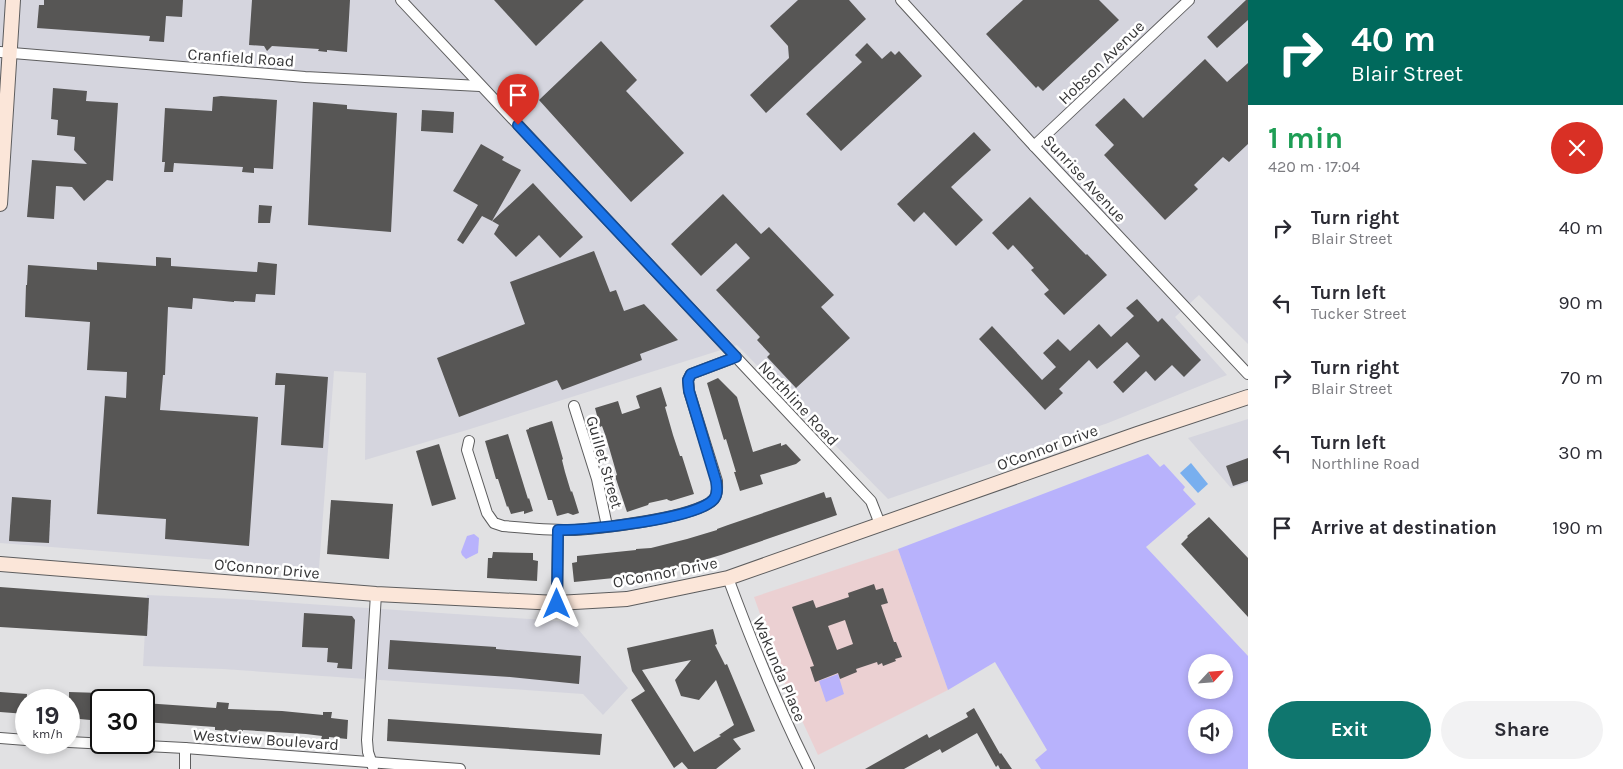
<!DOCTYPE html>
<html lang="en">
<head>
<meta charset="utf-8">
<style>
  body { margin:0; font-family:Karla,sans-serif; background:#f2f2f3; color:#2b2b33; height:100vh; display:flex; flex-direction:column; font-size:19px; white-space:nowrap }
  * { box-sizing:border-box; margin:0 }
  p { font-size:16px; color:#7c7c81 }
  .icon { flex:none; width:28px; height:28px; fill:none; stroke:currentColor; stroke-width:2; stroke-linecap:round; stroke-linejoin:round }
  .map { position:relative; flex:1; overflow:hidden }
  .panel { display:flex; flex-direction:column; background:#fff; width:375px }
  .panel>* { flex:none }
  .top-card { background:#00695c; color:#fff; overflow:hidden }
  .needle { width:32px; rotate:64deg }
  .buttons { position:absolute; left:1188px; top:654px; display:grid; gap:10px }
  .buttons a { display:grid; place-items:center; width:45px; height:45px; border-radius:50%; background:#fff; box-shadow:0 2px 8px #0003; font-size:25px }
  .speed { position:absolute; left:15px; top:689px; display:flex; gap:10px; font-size:25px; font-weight:700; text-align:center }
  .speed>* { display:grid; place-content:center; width:65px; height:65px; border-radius:50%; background:#fff; box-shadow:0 2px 8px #0003; line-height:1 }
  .speed small { font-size:12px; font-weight:400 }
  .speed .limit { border:2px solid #111; border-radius:8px; background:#fff; color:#111 }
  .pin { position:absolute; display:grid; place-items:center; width:42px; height:42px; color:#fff; margin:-51px -21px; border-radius:50% 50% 50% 0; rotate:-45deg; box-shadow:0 0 5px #0007 }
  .pin .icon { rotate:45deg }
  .me { position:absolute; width:55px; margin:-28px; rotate:0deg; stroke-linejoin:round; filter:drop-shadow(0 0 4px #0008) }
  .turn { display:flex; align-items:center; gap:18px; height:105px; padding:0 20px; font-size:22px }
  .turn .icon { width:65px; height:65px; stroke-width:2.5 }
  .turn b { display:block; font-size:35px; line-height:42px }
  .round { display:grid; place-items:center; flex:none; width:52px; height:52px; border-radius:26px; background:#f2f2f3 }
  .headline { display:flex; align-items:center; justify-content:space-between; height:85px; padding:0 20px }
  h1 { font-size:30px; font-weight:700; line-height:38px; color:#1e9e55 }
  .button { display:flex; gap:10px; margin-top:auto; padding:10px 20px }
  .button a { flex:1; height:58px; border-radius:30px; background:#0f766e; color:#fff; font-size:20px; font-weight:700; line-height:58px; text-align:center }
  .button a+a { background:#f2f2f3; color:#2b2b33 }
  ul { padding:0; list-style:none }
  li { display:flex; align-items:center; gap:15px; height:75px; padding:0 20px }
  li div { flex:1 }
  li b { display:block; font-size:19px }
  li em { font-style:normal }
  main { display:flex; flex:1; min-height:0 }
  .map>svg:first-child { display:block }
  .built { fill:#d5d5de }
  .education { fill:#ebd0d2 }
  .green { fill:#b8b2fc; fill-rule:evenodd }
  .water { fill:#78afef }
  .building { fill:#575655; fill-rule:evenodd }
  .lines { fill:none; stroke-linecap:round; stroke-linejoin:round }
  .street-casing { stroke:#5d5d5e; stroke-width:12 }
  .secondary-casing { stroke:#5d5d5e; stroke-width:16 }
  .street { stroke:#fff; stroke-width:10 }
  .secondary { stroke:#fbe6d9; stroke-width:14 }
  .route-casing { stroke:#114b97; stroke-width:12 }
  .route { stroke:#1a73e8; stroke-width:9 }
  .labels { text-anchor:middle; stroke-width:5; stroke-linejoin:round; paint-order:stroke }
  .street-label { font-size:16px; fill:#363637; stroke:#fff }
</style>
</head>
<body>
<main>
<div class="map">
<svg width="1248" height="769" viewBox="0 0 1248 769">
  <rect width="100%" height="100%" fill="#e1e1e3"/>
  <!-- built -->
  <g class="built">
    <polygon points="0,0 1248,0 1248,344 1199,295 1175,317 1227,375 1108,423 888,499 737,345 467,430 365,460 366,373 334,371 319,568 0,543"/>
    <polygon points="1248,419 1248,483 1231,488 1188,438"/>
    <polygon points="147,595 236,599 572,622 628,688 603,715 583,694 223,669 143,666"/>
  </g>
  <!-- education -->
  <polygon class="education" points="898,549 948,690 818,755 785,684 754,597"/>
  <!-- green -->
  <g class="green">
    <path d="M1148 454 1160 467 1164 464 1185 487 1183 490 1196 504 1146 547 1248 656V769H1041L1035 760 1047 750 995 662 948 690 898 549ZM1196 662H1224V690H1196ZM1196 718H1224V745H1196Z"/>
    <polygon points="474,534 479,538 478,553 466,559 462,555 461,552 467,536"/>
    <polygon points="838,674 844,694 826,702 819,681"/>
  </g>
  <!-- water -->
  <polygon class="water" points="1191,463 1208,484 1198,493 1180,473"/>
  <!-- building -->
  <g class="building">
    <polygon points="44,0 183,0 182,17 166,16 164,42 149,41 150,36 37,28 39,5 44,5"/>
    <polygon points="252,0 350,0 347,52 327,50 327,52 318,51 319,49 272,46 267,51 264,46 249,45"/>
    <polygon points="494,0 584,0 536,46"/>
    <polygon points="798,0 849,0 866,19 766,113 750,95 789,58 788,46 770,26"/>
    <polygon points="1023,0 1099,0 1119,20 1043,91 1038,86 1036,88 986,34"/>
    <polygon points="1246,0 1248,0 1248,20 1217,48 1207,37"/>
    <polygon points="601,41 637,80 626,91 684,153 631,202 539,100"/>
    <polygon points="867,43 882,59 891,51 895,55 899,51 922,76 841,151 806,114 862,62 855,55"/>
    <polygon points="1205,59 1227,82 1248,63 1248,144 1229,162 1223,157 1194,185 1198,189 1165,220 1104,155 1114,145 1095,125 1124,98 1143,118"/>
    <polygon points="53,88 87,91 86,101 118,103 113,181 107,180 84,201 72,187 56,186 54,219 27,217 32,160 87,164 74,150 75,137 57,135 58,120 51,119"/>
    <polygon points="221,96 277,100 273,169 254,168 254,173 242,172 243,167 174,163 173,172 164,172 165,162 162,162 165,108 212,111 213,97"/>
    <polygon points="313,102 347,105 347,109 397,113 391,232 308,225"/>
    <polygon points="422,110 454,112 453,133 421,131"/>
    <polygon points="974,132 991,150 951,187 983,220 956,246 924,212 914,222 897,204"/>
    <polygon points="481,144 504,157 502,160 521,170 492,221 482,216 463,244 457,240 478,205 453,191"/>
    <polygon points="533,183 583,237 560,258 539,235 516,257 494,234 499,225 492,221"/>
    <polygon points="723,194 761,234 769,227 834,295 821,307 850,338 796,388 767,357 770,354 757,340 760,337 716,290 750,258 736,243 701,276 671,244"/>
    <polygon points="1030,197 1086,255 1087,254 1107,275 1064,315 1044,294 1049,290 1031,270 1034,268 1013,245 1008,250 992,233"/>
    <polygon points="259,205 272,206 270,223 258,223"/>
    <polygon points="594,251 610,292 616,290 624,311 644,304 678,340 640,354 642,360 562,390 557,380 459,417 437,358 525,324 510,282"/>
    <polygon points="156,257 171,258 171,266 257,272 258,262 277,264 275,295 256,294 255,302 234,301 234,302 193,298 192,309 168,307 165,375 163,375 160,410 258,417 249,546 165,539 166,519 97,514 105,396 126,398 127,372 87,370 90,322 25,317 26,285 27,285 28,265 97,270 97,262 156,266"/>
    <polygon points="1137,299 1158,322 1162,318 1201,360 1184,377 1172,365 1155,381 1146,371 1123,393 1113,382 1140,356 1127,342 1097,369 1089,360 1059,389 1063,393 1045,410 979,339 992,326 1042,380 1056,367 1043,353 1058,339 1070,351 1099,324 1111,337 1134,316 1126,308"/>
    <polygon points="276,373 328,377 323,448 281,445 285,385 275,385"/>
    <polygon points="718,378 737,397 753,452 781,443 781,446 786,444 801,460 796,464 760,475 763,484 740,491 734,472 736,472 726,439 724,440 707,383"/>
    <polygon points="661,387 667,406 665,407 673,435 680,456 682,456 694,494 671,501 668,500 667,499 649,503 648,505 627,512 615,476 617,475 606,437 602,426 600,427 595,408 618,401 622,414 640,408 636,396 638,395"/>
    <polygon points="552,421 563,459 562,460 565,472 571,492 572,491 574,497 579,513 573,515 568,513 557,516 552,500 548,500 526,430 529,429 529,428"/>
    <polygon points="508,434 528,499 529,498 533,511 524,514 524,511 511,514 508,506 507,507 498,479 496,479 485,441"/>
    <polygon points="439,444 456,499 432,506 416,451"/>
    <polygon points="1248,458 1248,481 1233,486 1226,466"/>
    <polygon points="824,492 826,498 831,497 837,515 721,555 680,567 674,568 673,567 653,573 639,574 634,576 574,582 572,563 577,562 577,556 636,550 636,549 651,548 687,539 717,530 717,529 728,525"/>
    <polygon points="12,497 51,500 49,543 9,541"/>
    <polygon points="331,500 393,504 389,559 327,554"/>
    <polygon points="1209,517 1248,558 1248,617 1181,544 1188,537 1187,536"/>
    <polygon points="493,552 533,553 533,560 538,561 537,581 487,578 488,558 492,558"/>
    <path d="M874 584 876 590 883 588 888 603 881 605 894 642H896L902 657 895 659 896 661 883 666 882 663 878 665 877 662 856 669 857 672 840 679 838 673 815 682 810 667 814 666 792 607 813 600 816 608 849 597 848 593ZM845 620 853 644 837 650 828 626Z"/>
    <polygon points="0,587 149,598 147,636 0,627"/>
    <polygon points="304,613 352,616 355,620 352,669 337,668 338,663 327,662 328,648 302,647"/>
    <path d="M713 629 717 644 715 645 725 665 727 664 755 731 733 739 741 749 716 769H688L682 762 674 768 631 700 645 691 632 671 627 648ZM691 660 675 680 681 696 699 700 716 680 734 725 719 735 721 736 694 752 642 670Z"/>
    <polygon points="390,640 496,647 496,649 581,656 579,684 510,677 388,669"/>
    <polygon points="0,692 27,694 26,714 0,712"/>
    <polygon points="69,692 101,693 101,721 69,718"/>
    <polygon points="217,702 229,703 228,709 282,711 323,715 323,712 332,712 331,718 348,720 347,739 329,737 329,740 321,739 322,736 306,734 243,730 243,732 215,730 215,727 144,722 144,703 216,708"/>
    <polygon points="974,708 1000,754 1001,753 1012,769 1000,769 998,765 996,767 977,733 942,753 940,749 904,769 865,769 927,734 929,738 968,717 966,713"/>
    <polygon points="388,719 602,734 600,755 387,741"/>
  </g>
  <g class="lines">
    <defs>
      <g id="street">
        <polyline points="401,0 871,501 880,524"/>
        <polyline points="901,0 1034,146 1248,374"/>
        <polyline points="0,52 305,77 480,86"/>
        <polyline points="1034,146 1189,0"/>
        <polyline points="574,406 597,479 607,526"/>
        <path d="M469 441 467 450 487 513 494 523 503 526C525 528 547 530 569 530 594 530 700 517 714 499 718 494 717 487 717 481L689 391 688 380 691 374 736 357"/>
        <path d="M728 578C752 643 778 707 809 769"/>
        <polyline points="557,603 558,530"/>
        <polyline points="0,738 26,740"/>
        <polyline points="69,742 185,748 460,769"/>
        <polyline points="373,767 368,752 367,740 376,594"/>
        <polyline points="185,769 185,748"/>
      </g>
      <g id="secondary">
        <polyline points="0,204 13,0"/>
        <polyline points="0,564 376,594 557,603 627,599 728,578 1137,434 1248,397"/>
      </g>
    </defs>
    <!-- street casing -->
    <use href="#street" class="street-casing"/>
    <!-- secondary casing -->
    <use href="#secondary" class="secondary-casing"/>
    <!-- street -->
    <use href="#street" class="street"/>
    <!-- secondary -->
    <use href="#secondary" class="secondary"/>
  </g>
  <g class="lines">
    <defs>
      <path id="route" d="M518 125 736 357 691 374 688 380 689 391 716 481C717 487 718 494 714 499 698 519 585 531 558 530L557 604"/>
    </defs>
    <!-- route casing -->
    <use href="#route" class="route-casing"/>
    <!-- route -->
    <use href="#route" class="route"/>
  </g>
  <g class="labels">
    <!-- street labels -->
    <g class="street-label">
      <text transform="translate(241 57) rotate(4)" y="6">Cranfield Road</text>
      <text transform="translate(1101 62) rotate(-44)" y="6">Hobson Avenue</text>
      <text transform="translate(1085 178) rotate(47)" y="6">Sunrise Avenue</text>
      <text transform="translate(799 403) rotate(47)" y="6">Northline Road</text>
      <text transform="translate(1047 447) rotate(-20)" y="6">O'Connor Drive</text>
      <text transform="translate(605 462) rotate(74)" y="6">Guillet Street</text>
      <text transform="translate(267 568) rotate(5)" y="6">O'Connor Drive</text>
      <text transform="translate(665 572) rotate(-11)" y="6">O'Connor Drive</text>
      <text transform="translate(780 669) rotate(67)" y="6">Wakunda Place</text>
      <text transform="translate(266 739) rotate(4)" y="6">Westview Boulevard</text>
    </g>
  </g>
</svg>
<div class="buttons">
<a><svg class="needle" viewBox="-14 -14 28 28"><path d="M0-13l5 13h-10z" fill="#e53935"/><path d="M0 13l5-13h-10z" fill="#7c7c81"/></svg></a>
<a><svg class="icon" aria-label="sound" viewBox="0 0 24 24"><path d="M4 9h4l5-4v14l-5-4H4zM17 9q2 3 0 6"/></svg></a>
</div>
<div class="speed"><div>19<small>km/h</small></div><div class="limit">30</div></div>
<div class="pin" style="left:518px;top:125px;background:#d93025"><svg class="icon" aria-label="arrive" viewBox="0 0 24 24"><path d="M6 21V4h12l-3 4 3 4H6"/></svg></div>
<svg class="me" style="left:557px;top:604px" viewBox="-20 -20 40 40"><path d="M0-17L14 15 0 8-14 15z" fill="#1a73e8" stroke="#fff" stroke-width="4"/></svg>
</div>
<section class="panel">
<div class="top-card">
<div class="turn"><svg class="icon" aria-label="right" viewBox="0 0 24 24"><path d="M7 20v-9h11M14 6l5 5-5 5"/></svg><div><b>40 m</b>Blair Street</div></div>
</div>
<div class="headline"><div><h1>1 min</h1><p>420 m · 17:04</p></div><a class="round" style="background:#d93025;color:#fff"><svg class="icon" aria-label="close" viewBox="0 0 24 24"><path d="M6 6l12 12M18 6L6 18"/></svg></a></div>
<ul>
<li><svg class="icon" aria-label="right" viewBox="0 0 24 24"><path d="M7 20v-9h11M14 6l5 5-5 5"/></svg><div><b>Turn right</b><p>Blair Street</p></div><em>40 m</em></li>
<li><svg class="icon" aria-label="left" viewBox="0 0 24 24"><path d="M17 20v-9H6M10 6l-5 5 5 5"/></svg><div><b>Turn left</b><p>Tucker Street</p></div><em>90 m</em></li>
<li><svg class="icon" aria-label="right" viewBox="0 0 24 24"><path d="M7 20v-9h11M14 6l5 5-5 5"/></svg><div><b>Turn right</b><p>Blair Street</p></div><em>70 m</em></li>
<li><svg class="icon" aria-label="left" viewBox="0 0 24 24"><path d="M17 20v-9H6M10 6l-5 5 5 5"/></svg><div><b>Turn left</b><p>Northline Road</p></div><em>30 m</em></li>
<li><svg class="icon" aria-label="arrive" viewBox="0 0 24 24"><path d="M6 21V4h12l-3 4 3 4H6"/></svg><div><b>Arrive at destination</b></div><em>190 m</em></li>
</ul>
<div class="button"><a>Exit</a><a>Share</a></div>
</section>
</main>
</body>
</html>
